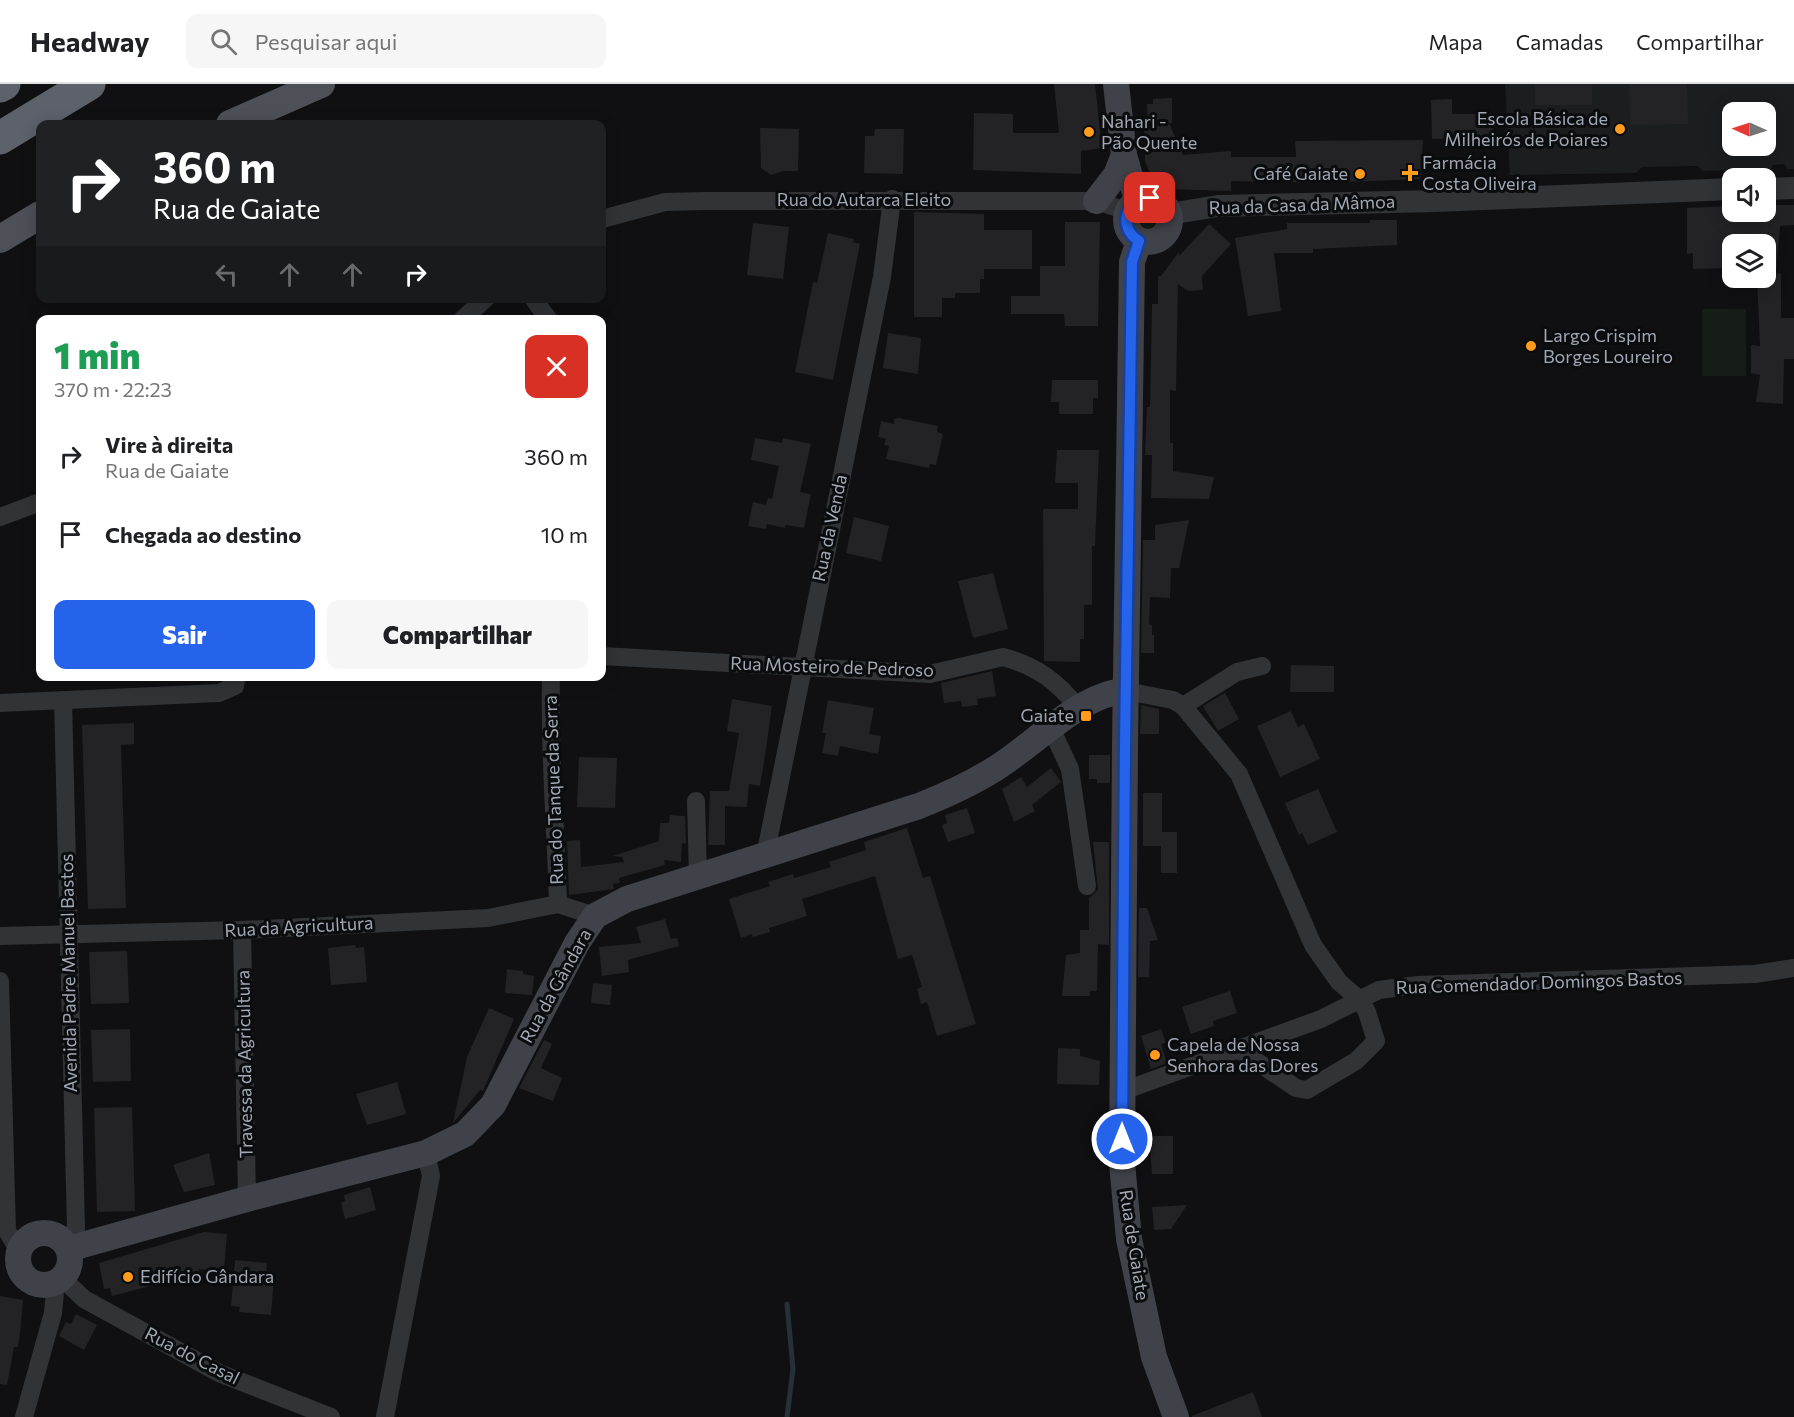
<!DOCTYPE html>
<html lang="pt">
<head>
<meta charset="utf-8">
<style>
  body { margin:0; font-family:Commissioner,sans-serif; background:#f6f6f6; color:#202124; height:100vh; display:flex; flex-direction:column; font-size:22px; white-space:nowrap }
  * { box-sizing:border-box; margin:0 }
  p { font-size:20px; color:#757577 }
  .icon { flex:none; width:33px; height:33px; fill:none; stroke:currentColor; stroke-width:2; stroke-linecap:round; stroke-linejoin:round }
  .map { position:relative; flex:1; overflow:hidden }
  .details { position:absolute; left:36px; top:231px; width:570px; height:366px; display:flex; flex-direction:column; background:#fff; border-radius:12px; box-shadow:0 3px 15px #0003 }
  .details>* { flex:none }
  .guide { position:absolute; left:36px; top:36px; width:570px; height:183px; border-radius:12px; box-shadow:0 3px 15px #0003; background:#202124; color:#fff; overflow:hidden }
  .needle { width:39px; rotate:273deg }
  .buttons { position:absolute; left:1722px; top:18px; display:grid; gap:12px }
  .buttons a { display:grid; place-items:center; width:54px; height:54px; border-radius:12px; background:#fff; box-shadow:0 3px 15px #0003; font-size:30px }
  .pin { position:absolute; display:grid; place-items:center; width:51px; height:51px; color:#fff; margin:-26px; border-radius:12px; box-shadow:0 3px 9px #0006 }
  .me { position:absolute; width:66px; margin:-33px; rotate:0deg; stroke-linejoin:round; filter:drop-shadow(0 0 4px #0008) }
  .turn { display:flex; align-items:center; gap:21px; height:126px; padding:0 18px; font-size:27px }
  .turn .icon { width:78px; height:78px; stroke-width:2.5 }
  .turn b { display:block; font-size:42px; line-height:51px }
  .lanes { display:flex; align-items:center; height:57px; padding:0 18px; background:#0003; justify-content:center; gap:30px; direction:ltr }
  .lanes .off { opacity:.35 }
  .round { display:grid; place-items:center; flex:none; width:63px; height:63px; border-radius:12px; background:#f6f6f6 }
  .overview { display:flex; align-items:center; justify-content:space-between; height:102px; padding:0 18px }
  h1 { font-size:36px; font-weight:800; line-height:45px; color:#1e9e55 }
  .cta { display:flex; gap:12px; margin-top:auto; padding:12px 18px }
  .cta a { flex:1; height:69px; border-radius:12px; background:#2563eb; color:#fff; font-size:24px; font-weight:800; line-height:69px; text-align:center }
  .cta a+a { background:#f6f6f6; color:#202124 }
  ul { padding:0; list-style:none }
  li { display:flex; align-items:center; gap:18px; height:78px; padding:0 18px }
  li div { flex:1 }
  li b { display:block; font-size:22px }
  li em { font-style:normal }
  header { display:flex; align-items:center; gap:36px; box-sizing:border-box; height:84px; padding:0 30px; background:#fff; border-bottom:2px solid #e0e0e0 }
  header strong { font-size:28px }
  nav { display:flex; gap:33px; margin-inline-start:auto; font-size:21px }
  .search { width:420px; height:54px; background:#f6f6f6; display:flex; align-items:center; gap:15px; box-sizing:border-box; padding:0 21px; border-radius:12px; color:#757577; font-size:22px }
  .map>svg:first-child { display:block }
  .built { fill:#1c1d1f; fill-rule:evenodd }
  .green { fill:#161d17 }
  .lines { fill:none; stroke-linecap:round; stroke-linejoin:round }
  .stream { stroke:#263137; stroke-width:5 }
  .building { fill:#232326 }
  .minor { stroke:#313337; stroke-width:18 }
  .tertiary { stroke:#313337; stroke-width:22 }
  .secondary { stroke:#3f4248; stroke-width:26 }
  .primary { stroke:#4d5057; stroke-width:28 }
  .motorway { stroke:#5d6169; stroke-width:33 }
  .route-casing { stroke:#184099; stroke-width:15 }
  .route { stroke:#2563eb; stroke-width:10 }
  .poi-dot { fill:#ff9c1b; stroke:#0b0c0d; stroke-width:2 }
  .labels { text-anchor:middle; stroke-width:6; stroke-linejoin:round; paint-order:stroke }
  .poi-label { font-size:18px; fill:#a0a8b4; stroke:#0b0c0d; text-anchor:start }
  .street-label { font-size:18px; fill:#a0a8b4; stroke:#0b0c0d }
</style>
</head>
<body>
<header>
<strong>Headway</strong>
<div class="search"><svg class="icon" aria-label="search" viewBox="0 0 24 24"><circle cx="10" cy="10" r="6"/><path d="M15 15l6 6"/></svg>Pesquisar aqui</div>
<nav><a>Mapa</a><a>Camadas</a><a>Compartilhar</a></nav>
</header>
<div class="map">
<svg width="1794" height="1333" viewBox="0 0 1794 1333">
  <rect width="100%" height="100%" fill="#101012"/>
  <!-- built -->
  <path class="built" d="M1505 0H1794V85H1787L1785 80 1773 81 1771 85 1702 87 1698 82 1642 83 1636 89 1510 91ZM1732 28H1766V62H1732Z"/>
  <!-- green -->
  <g class="green">
    <circle cx="1147" cy="136" r="14"/>
    <rect x="1702" y="225" width="44" height="67"/>
  </g>
  <g class="lines">
    <!-- stream -->
    <polyline class="stream" points="787,1220 793,1285 787,1333"/>
  </g>
  <!-- building -->
  <g class="building">
    <polygon points="1054,0 1095,0 1102,64 1081,67 1081,90 973,86 974,29 1013,30 1013,49 1059,49"/>
    <rect x="1535" y="0" width="57" height="21"/>
    <polygon points="1629,0 1687,0 1688,40 1630,41"/>
    <polygon points="1172,14 1172,39 1169,39 1183,71 1231,67 1231,73 1296,73 1295,57 1423,56 1420,95 1321,99 1231,97 1231,107 1167,105 1149,87 1145,77 1144,39 1148,39 1147,20 1153,20 1153,15"/>
    <polygon points="1452,15 1452,30 1492,30 1493,54 1432,55 1431,16"/>
    <polygon points="760,44 799,45 798,87 783,87 771,91 761,84"/>
    <polygon points="875,45 904,45 903,90 864,89 865,52 874,52"/>
    <polygon points="1766,121 1794,121 1794,141 1780,142 1776,190 1781,189 1781,234 1794,234 1794,275 1784,275 1783,320 1756,318 1760,291 1751,289 1751,261 1760,262 1757,194 1770,190 1766,190 1766,160 1732,160 1732,184 1693,185 1693,169 1687,170 1687,124 1732,122 1732,128 1766,128"/>
    <polygon points="914,128 984,130 984,146 1032,146 1032,185 984,185 984,195 980,195 980,209 955,209 955,214 942,214 942,233 914,233"/>
    <polygon points="1370,136 1397,136 1397,161 1313,165 1313,169 1274,169 1281,227 1248,232 1235,154 1287,145 1287,139 1370,139"/>
    <polygon points="1065,138 1100,138 1098,242 1065,242 1064,230 1011,230 1011,212 1040,212 1040,182 1065,182"/>
    <polygon points="753,139 789,143 783,195 747,191"/>
    <polygon points="1209,140 1231,160 1202,192 1203,206 1188,207 1178,200 1176,307 1170,306 1170,359 1173,359 1173,387 1214,393 1209,415 1151,414 1152,371 1145,371 1147,323 1150,323 1152,220 1158,220 1158,192 1161,192 1179,168 1179,172"/>
    <polygon points="828,149 854,155 853,158 860,160 833,296 795,288 813,198 817,199"/>
    <polygon points="888,249 921,254 918,290 883,284"/>
    <polygon points="1052,296 1098,296 1098,314 1093,314 1093,330 1059,330 1059,318 1051,318"/>
    <polygon points="899,334 938,342 937,348 943,350 936,381 930,380 929,384 886,375 889,362 884,361 886,355 878,353 881,337 894,340 894,335"/>
    <polygon points="755,354 782,359 783,354 811,360 800,408 811,410 804,444 786,441 785,444 767,440 766,445 748,442 753,418 766,421 768,414 772,415 779,382 751,376"/>
    <polygon points="1057,366 1099,366 1095,462 1092,462 1092,521 1084,521 1084,555 1080,555 1080,578 1044,577 1043,425 1078,425 1078,399 1055,399"/>
    <polygon points="854,433 889,442 881,477 846,469"/>
    <polygon points="1189,436 1179,484 1171,484 1170,514 1150,513 1149,540 1152,541 1152,551 1154,551 1154,569 1141,569 1143,456 1155,456 1155,441"/>
    <polygon points="993,489 1008,545 973,554 958,497"/>
    <polygon points="1291,581 1334,582 1334,608 1290,608"/>
    <polygon points="992,587 996,612 977,615 978,621 962,623 961,617 944,619 941,599"/>
    <polygon points="1225,609 1239,635 1218,647 1203,622"/>
    <polygon points="732,615 772,622 765,672 760,702 749,700 747,723 725,722 725,761 708,761 710,707 729,707 739,649 727,647"/>
    <polygon points="828,616 874,624 869,650 881,652 878,670 840,662 838,672 822,669 826,649 822,649"/>
    <polygon points="1141,621 1159,625 1159,650 1140,650"/>
    <polygon points="1291,627 1298,643 1304,640 1320,675 1280,693 1257,642"/>
    <polygon points="134,639 134,660 121,661 126,824 88,825 82,641"/>
    <polygon points="1089,671 1110,671 1110,699 1097,699 1097,695 1089,695"/>
    <polygon points="579,673 617,674 615,724 577,723"/>
    <polygon points="1051,684 1061,698 1032,721 1035,727 1014,738 1002,705 1021,693 1027,703"/>
    <polygon points="1318,705 1337,748 1308,761 1302,749 1299,751 1285,719"/>
    <polygon points="1143,709 1162,709 1162,748 1177,748 1177,789 1161,789 1161,762 1143,762"/>
    <polygon points="967,724 975,749 948,758 942,741 947,739 945,731"/>
    <polygon points="670,731 685,732 686,760 682,759 681,778 664,776 665,781 619,794 620,799 613,800 614,805 569,811 567,757 580,756 581,783 624,778 622,773 613,772 659,757 660,739 669,739"/>
    <polygon points="907,744 923,794 930,792 976,940 937,952 927,918 921,920 917,905 922,903 912,871 898,875 875,792 802,815 807,832 769,844 770,848 753,853 752,850 741,854 729,815 770,802 768,798 793,790 794,794 831,783 829,778 866,766 864,758"/>
    <polygon points="1093,758 1109,758 1109,861 1098,860 1097,907 1090,907 1090,912 1062,912 1066,871 1080,869 1080,846 1089,846 1089,814 1098,806"/>
    <polygon points="1139,824 1147,824 1158,856 1150,857 1149,893 1138,893"/>
    <polygon points="665,835 671,855 677,854 679,862 628,876 629,888 602,892 599,863 641,859 636,843"/>
    <polygon points="355,861 356,864 364,863 367,898 331,901 328,864"/>
    <polygon points="127,867 129,919 91,920 89,868"/>
    <polygon points="507,885 523,887 523,890 534,892 532,911 505,909"/>
    <polygon points="593,899 612,901 610,921 591,919"/>
    <polygon points="1230,907 1237,929 1213,937 1214,942 1191,950 1182,923"/>
    <polygon points="489,924 514,935 483,1007 480,1006 453,1039 467,973"/>
    <polygon points="130,945 131,997 93,998 91,946"/>
    <polygon points="1161,945 1166,959 1161,960 1167,979 1151,985 1141,952"/>
    <polygon points="544,956 552,960 541,984 562,994 553,1017 519,1004"/>
    <polygon points="1058,964 1080,965 1080,972 1100,977 1099,1001 1057,1000"/>
    <polygon points="397,998 406,1030 367,1041 356,1010"/>
    <polygon points="132,1023 135,1127 97,1128 94,1024"/>
    <polygon points="1149,1052 1173,1052 1173,1090 1152,1090"/>
    <polygon points="209,1069 215,1101 184,1108 173,1081"/>
    <polygon points="370,1103 376,1126 345,1135 341,1119 345,1117 344,1111"/>
    <polygon points="1187,1121 1171,1145 1154,1146 1152,1123"/>
    <polygon points="204,1148 227,1150 224,1187 199,1185 200,1189 112,1212 110,1204 104,1205 99,1179"/>
    <polygon points="235,1176 267,1179 266,1192 274,1193 271,1231 239,1228 240,1223 231,1222"/>
    <polygon points="0,1212 23,1216 20,1249 18,1263 14,1263 7,1301 0,1300"/>
    <polygon points="76,1230 97,1241 84,1266 59,1252 66,1238 71,1240"/>
    <polygon points="1253,1308 1262,1333 1192,1333 1192,1332"/>
  </g>
  <g class="lines">
    <!-- minor -->
    <g class="minor">
      <polyline points="602,135 665,118 704,117 1096,117 1127,127"/>
      <polyline points="533,214 549,236"/>
      <polyline points="462,236 486,214"/>
      <polyline points="0,433 40,418"/>
      <path d="M602 572 930 590 1003 573C1037 582 1058 598 1079 625"/>
      <path d="M551 592C549 669 556 744 558 820"/>
      <polyline points="1126,607 1173,616 1183,622 1239,690 1313,861 1339,898 1360,916 1367,928 1376,957 1356,977 1307,1006 1296,1004 1238,965"/>
      <polyline points="63,616 76,1145 64,1158"/>
      <polyline points="0,619 219,609 235,602 237,592"/>
      <polyline points="1183,622 1237,588 1262,582"/>
      <polyline points="1051,644 1070,685 1087,802"/>
      <polyline points="696,717 698,794"/>
      <polyline points="765,772 882,193 892,115"/>
      <polyline points="242,846 247,1115"/>
      <polyline points="0,852 242,846 488,834 558,820 595,832"/>
      <polyline points="0,897 7,1147 19,1167"/>
      <polyline points="1123,1007 1321,935 1379,906 1418,901 1755,890 1794,884"/>
      <polyline points="62,1194 84,1215 219,1289 331,1333"/>
      <polyline points="24,1333 53,1229 56,1198"/>
      <polyline points="385,1333 431,1092 426,1069"/>
    </g>
    <!-- tertiary -->
    <g class="tertiary">
      <polyline points="1766,105 1794,104"/>
      <polyline points="1169,130 1218,122 1435,117 1732,105"/>
    </g>
    <!-- secondary -->
    <g class="secondary">
      <polyline points="1116,0 1124,71 1137,116"/>
      <circle cx="1148" cy="136" r="22"/>
      <polyline points="1096,117 1116,91 1124,71"/>
      <polyline points="1139,157 1132,178 1125,660 1122,1079 1129,1155 1154,1273 1176,1333"/>
      <circle cx="44" cy="1175" r="26"/>
      <path d="M68 1165 247 1115 426 1069 465 1050 493 1021 577 859 595 832 627 815 919 722C944 712 969 701 993 686 1032 663 1080 609 1126 607"/>
    </g>
    <!-- primary -->
    <g class="primary">
      <polyline points="230,40 321,0"/>
      <polyline points="0,155 40,131"/>
    </g>
    <!-- motorway -->
    <g class="motorway">
      <polyline points="0,2 4,0"/>
      <polyline points="0,54 89,0"/>
    </g>
  </g>
  <g class="lines">
    <defs>
      <path id="route" d="M1122 1055 1125 660 1132 178 1139 157C1118 144 1124 115 1150 114"/>
    </defs>
    <!-- route casing -->
    <use href="#route" class="route-casing"/>
    <!-- route -->
    <use href="#route" class="route"/>
  </g>
  <!-- markers -->
  <g class="poi-dot">
    <circle cx="1620" cy="45" r="6"/>
    <circle cx="1089" cy="48" r="6"/>
    <path d="M1407 80h6v6h6v6h-6v6h-6v-6h-6v-6h6z"/>
    <circle cx="1360" cy="90" r="6"/>
    <circle cx="1531" cy="262" r="6"/>
    <rect x="1080" y="626" width="12" height="12" rx="3"/>
    <circle cx="1155" cy="971" r="6"/>
    <circle cx="128" cy="1193" r="6"/>
  </g>
  <g class="labels">
    <!-- poi labels -->
    <g class="poi-label">
      <text x="1608" y="41" text-anchor="end">Escola Básica de<tspan x="1608" dy="21">Milheirós de Poiares</tspan></text>
      <text x="1101" y="44">Nahari -<tspan x="1101" dy="21">Pão Quente</tspan></text>
      <text x="1422" y="85">Farmácia<tspan x="1422" dy="21">Costa Oliveira</tspan></text>
      <text x="1348" y="96" text-anchor="end">Café Gaiate</text>
      <text x="1543" y="258">Largo Crispim<tspan x="1543" dy="21">Borges Loureiro</tspan></text>
      <text x="1074" y="638" text-anchor="end">Gaiate</text>
      <text x="1167" y="967">Capela de Nossa<tspan x="1167" dy="21">Senhora das Dores</tspan></text>
      <text x="140" y="1199">Edifício Gândara</text>
    </g>
    <!-- street labels -->
    <g class="street-label">
      <text x="864" y="122">Rua do Autarca Eleito</text>
      <text transform="translate(1302 121) rotate(-2)" y="6">Rua da Casa da Mâmoa</text>
      <text transform="translate(830 444) rotate(-78)" y="6">Rua da Venda</text>
      <text transform="translate(832 583) rotate(2)" y="6">Rua Mosteiro de Pedroso</text>
      <text transform="translate(554 706) rotate(-92)" y="6">Rua do Tanque da Serra</text>
      <text transform="translate(299 843) rotate(-3)" y="6">Rua da Agricultura</text>
      <text transform="translate(69 889) rotate(-91)" y="6">Avenida Padre Manuel Bastos</text>
      <text transform="translate(1539 899) rotate(-2)" y="6">Rua Comendador Domingos Bastos</text>
      <text transform="translate(556 902) rotate(-61)" y="6">Rua da Gândara</text>
      <text transform="translate(245 980) rotate(-91)" y="6">Travessa da Agricultura</text>
      <text transform="translate(1134 1161) rotate(81)" y="6">Rua de Gaiate</text>
      <text transform="translate(192 1272) rotate(27)" y="6">Rua do Casal</text>
    </g>
  </g>
</svg>
<div class="buttons">
<a><svg class="needle" viewBox="-14 -14 28 28"><path d="M0-13l5 13h-10z" fill="#e53935"/><path d="M0 13l5-13h-10z" fill="#757577"/></svg></a>
<a><svg class="icon" aria-label="sound" viewBox="0 0 24 24"><path d="M4 9h4l5-4v14l-5-4H4zM17 9q2 3 0 6"/></svg></a>
<a><svg class="icon" aria-label="layers" viewBox="0 0 24 24"><path d="M12 4l9 5-9 5-9-5zM3 14l9 5 9-5"/></svg></a>
</div>
<div class="pin" style="left:1150px;top:114px;background:#d93025"><svg class="icon" aria-label="arrive" viewBox="0 0 24 24"><path d="M6 21V4h12l-3 4 3 4H6"/></svg></div>
<svg class="me" style="left:1122px;top:1055px" viewBox="-20 -20 40 40"><circle r="17" fill="#2563eb" stroke="#fff" stroke-width="3"/><path d="M0-11L8 9 0 5-8 9z" fill="#fff"/></svg>
<div class="guide">
<div class="turn"><svg class="icon" aria-label="right" viewBox="0 0 24 24"><path d="M7 20v-9h11M14 6l5 5-5 5"/></svg><div><b>360 m</b>Rua de Gaiate</div></div>
<div class="lanes"><svg class="icon off" aria-label="left" viewBox="0 0 24 24"><path d="M17 20v-9H6M10 6l-5 5 5 5"/></svg><svg class="icon off" aria-label="ahead" viewBox="0 0 24 24"><path d="M12 20V5M6 11l6-6 6 6"/></svg><svg class="icon off" aria-label="ahead" viewBox="0 0 24 24"><path d="M12 20V5M6 11l6-6 6 6"/></svg><svg class="icon" aria-label="right" viewBox="0 0 24 24"><path d="M7 20v-9h11M14 6l5 5-5 5"/></svg></div>
</div>
<section class="details">
<div class="overview"><div><h1>1 min</h1><p>370 m · 22:23</p></div><a class="round" style="background:#d93025;color:#fff"><svg class="icon" aria-label="close" viewBox="0 0 24 24"><path d="M6 6l12 12M18 6L6 18"/></svg></a></div>
<ul>
<li><svg class="icon" aria-label="right" viewBox="0 0 24 24"><path d="M7 20v-9h11M14 6l5 5-5 5"/></svg><div><b>Vire à direita</b><p>Rua de Gaiate</p></div><em>360 m</em></li>
<li><svg class="icon" aria-label="arrive" viewBox="0 0 24 24"><path d="M6 21V4h12l-3 4 3 4H6"/></svg><div><b>Chegada ao destino</b></div><em>10 m</em></li>
</ul>
<div class="cta"><a>Sair</a><a>Compartilhar</a></div>
</section>
</div>
</body>
</html>
